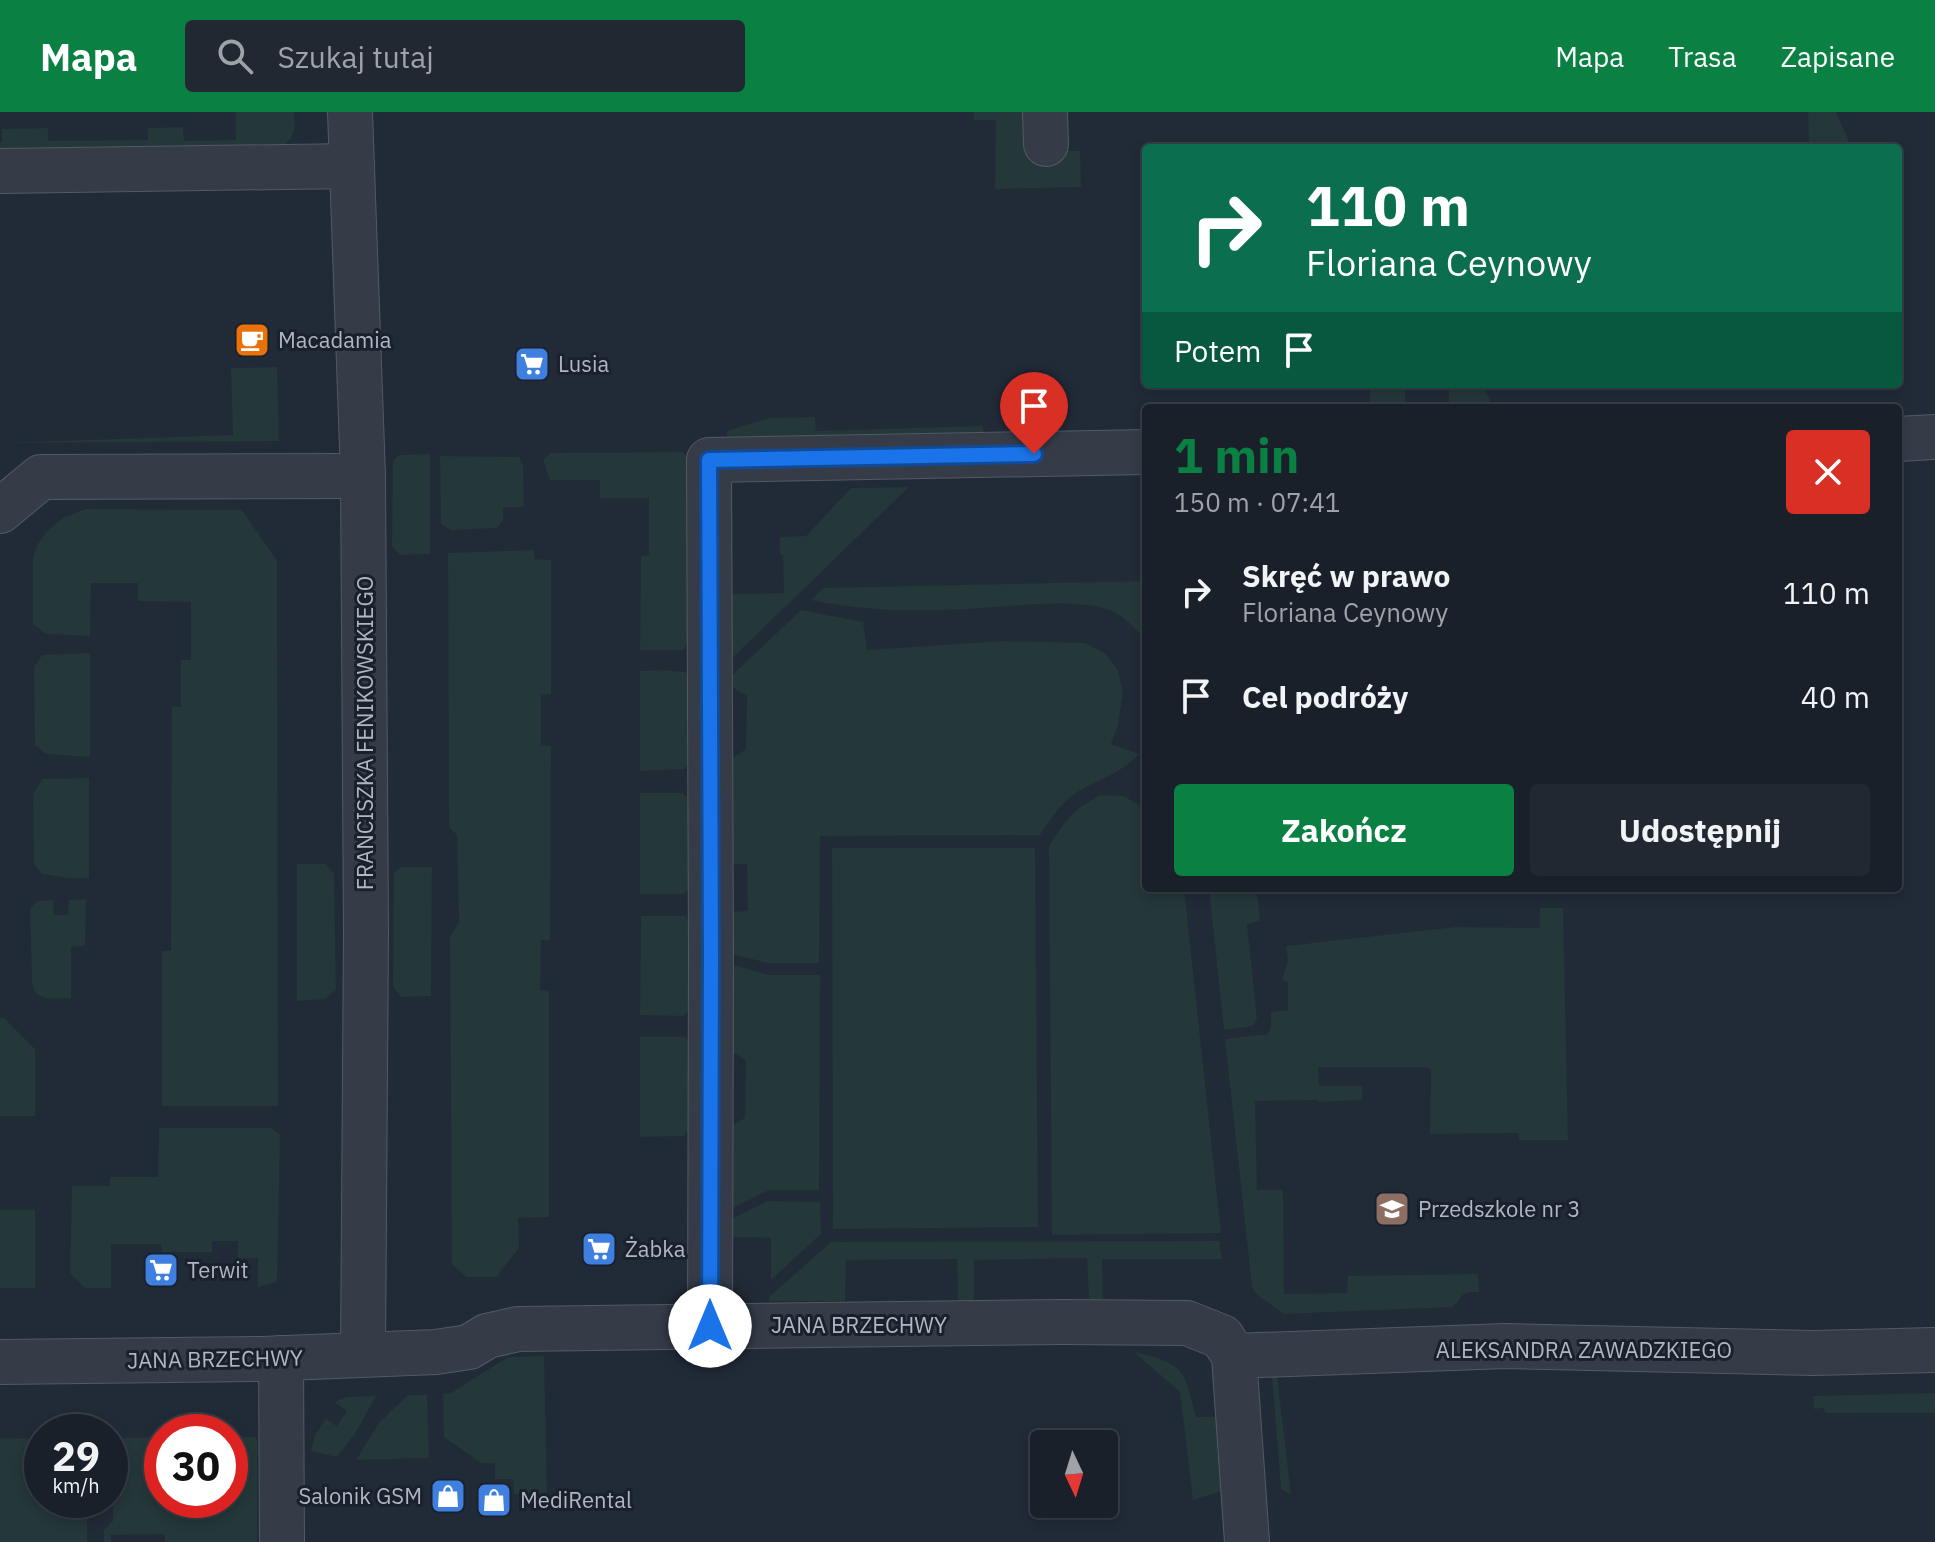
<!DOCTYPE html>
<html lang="pl">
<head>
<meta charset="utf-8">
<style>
  body { margin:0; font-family:"IBM Plex Sans",sans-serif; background:#222831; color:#f1f3f6; height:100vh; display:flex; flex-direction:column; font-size:30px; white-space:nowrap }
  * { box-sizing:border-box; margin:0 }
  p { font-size:26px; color:#9fa3a8 }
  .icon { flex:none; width:44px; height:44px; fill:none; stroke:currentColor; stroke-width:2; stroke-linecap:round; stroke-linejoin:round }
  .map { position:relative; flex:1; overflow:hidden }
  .details { position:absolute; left:1142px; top:292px; width:760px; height:488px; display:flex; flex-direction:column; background:#192029; border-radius:8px; box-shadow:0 4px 12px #0003,0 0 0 2px #373e46 }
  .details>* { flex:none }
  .guide { position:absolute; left:1142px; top:32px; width:760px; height:244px; border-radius:8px; box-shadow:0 4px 12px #0003,0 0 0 2px #373e46; background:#0b6e4f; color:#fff; overflow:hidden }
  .needle { width:52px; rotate:176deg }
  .controls { position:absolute; left:1030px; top:1318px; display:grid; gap:16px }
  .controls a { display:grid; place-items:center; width:88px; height:88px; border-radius:8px; background:#192029; box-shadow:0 4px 12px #0003,0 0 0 2px #373e46; font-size:40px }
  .speed { position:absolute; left:24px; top:1302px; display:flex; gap:16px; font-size:40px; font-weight:700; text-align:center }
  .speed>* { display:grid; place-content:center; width:104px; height:104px; border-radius:50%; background:#192029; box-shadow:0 4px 12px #0003,0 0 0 2px #373e46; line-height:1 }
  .speed small { font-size:20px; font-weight:400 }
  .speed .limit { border:12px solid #d22; background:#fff; color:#111 }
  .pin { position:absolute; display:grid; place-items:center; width:68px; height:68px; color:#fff; margin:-82px -34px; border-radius:50% 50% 50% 0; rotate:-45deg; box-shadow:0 0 8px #0007 }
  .pin .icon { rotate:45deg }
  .me { position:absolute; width:88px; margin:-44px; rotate:0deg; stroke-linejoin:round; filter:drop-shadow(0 0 6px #0008) }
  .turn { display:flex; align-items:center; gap:28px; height:168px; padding:0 32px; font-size:36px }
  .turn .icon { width:104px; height:104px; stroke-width:2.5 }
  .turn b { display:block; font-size:56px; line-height:68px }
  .then { display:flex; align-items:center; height:76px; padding:0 32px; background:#0003; gap:16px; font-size:30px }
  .round { display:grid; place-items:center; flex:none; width:84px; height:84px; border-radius:8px; background:#222831 }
  .head { display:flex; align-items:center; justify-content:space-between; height:136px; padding:0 32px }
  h1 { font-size:48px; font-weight:700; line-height:60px; color:#0b8043 }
  .primary-button { display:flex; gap:16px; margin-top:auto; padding:16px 32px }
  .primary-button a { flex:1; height:92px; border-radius:8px; background:#0b8043; color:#fff; font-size:32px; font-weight:700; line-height:92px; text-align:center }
  .primary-button a+a { background:#222831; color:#f1f3f6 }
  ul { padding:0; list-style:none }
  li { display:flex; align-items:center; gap:24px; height:104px; padding:0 32px }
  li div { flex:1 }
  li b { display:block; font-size:30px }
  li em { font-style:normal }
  header { display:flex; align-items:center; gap:48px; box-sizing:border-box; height:112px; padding:0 40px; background:#0b8043; color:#fff }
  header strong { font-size:38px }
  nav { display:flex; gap:44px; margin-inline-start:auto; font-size:28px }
  .search { width:560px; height:72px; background:#222831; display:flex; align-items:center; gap:20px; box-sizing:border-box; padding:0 28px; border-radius:8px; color:#9fa3a8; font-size:30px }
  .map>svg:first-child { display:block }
  .green { fill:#243739 }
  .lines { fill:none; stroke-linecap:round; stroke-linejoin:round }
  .minor-casing { stroke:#525a65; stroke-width:46 }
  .minor { stroke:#353c48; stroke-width:44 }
  .route-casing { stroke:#114b97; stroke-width:20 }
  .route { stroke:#1a73e8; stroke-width:14 }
  .labels { text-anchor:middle; stroke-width:6; stroke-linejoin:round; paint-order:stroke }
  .poi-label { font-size:22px; fill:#afb7c4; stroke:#1a212c; text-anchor:start }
  .street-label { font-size:22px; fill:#afb7c4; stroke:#1a212c }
</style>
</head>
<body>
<header>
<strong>Mapa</strong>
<div class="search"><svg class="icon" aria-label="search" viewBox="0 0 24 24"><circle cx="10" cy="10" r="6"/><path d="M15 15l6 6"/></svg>Szukaj tutaj</div>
<nav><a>Mapa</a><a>Trasa</a><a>Zapisane</a></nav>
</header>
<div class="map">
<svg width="1935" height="1430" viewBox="0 0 1935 1430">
  <rect width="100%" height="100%" fill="#212a37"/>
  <!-- green -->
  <g class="green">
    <path d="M236 0H294C295 18 296 26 280 36L0 42V30H2V17L48 16V29L148 28V16L183 15 184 29 236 28Z"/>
    <polygon points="974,0 1030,0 1031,39 1080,39 1081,75 995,77 996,8 974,8"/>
    <polygon points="1808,0 1836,0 1852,36 1809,36"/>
    <polygon points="277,255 279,329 0,331 233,323 231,256"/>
    <rect x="1370" y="272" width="35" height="24"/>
    <polygon points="1445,272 1482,272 1491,290 1491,296 1449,296 1449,278 1445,277"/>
    <polygon points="815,305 816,319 983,314 983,324 727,329 727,319 769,306"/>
    <polygon points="683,340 692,353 691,526 683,538 640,538 641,444 649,443 649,386 600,386 600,368 550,368 543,348 551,341"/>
    <polygon points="430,342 430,442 400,443 392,434 393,349 399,343"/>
    <polygon points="440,344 519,345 523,353 524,395 503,395 503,408 497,416 451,418 441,412"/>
    <polygon points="909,375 727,551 731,482 784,481 783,443 780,442 780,425 806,424 851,376"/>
    <polygon points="86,397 242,398 277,449 278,994 162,994 162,839 171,839 172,595 181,595 181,548 191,548 191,490 138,489 138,471 91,471 90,524 46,522 33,512 33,444 38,432 49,417 63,406"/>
    <polygon points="534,438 534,447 551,448 551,582 541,583 541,633 551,634 550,828 541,828 540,878 549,879 549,1105 518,1106 519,1136 496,1165 466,1165 452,1152 450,825 459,810 457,723 449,715 448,441"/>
    <path d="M1146 469V530C1136 517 1125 504 1109 498 1074 485 1008 495 969 497 916 500 863 499 811 488L823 476Z"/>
    <path d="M801 498 863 510 867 538 1002 529 1085 531 1106 542 1118 558 1123 580 1118 613 1111 632 1139 642C1121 663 1094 668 1073 683 1059 694 1049 709 1040 723L820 724 819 851H768L727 841V800L748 799 747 752H728L727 650 746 637 747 584 727 572 726 569Z"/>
    <polygon points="90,541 90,645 46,642 35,633 34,555 42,543"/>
    <polygon points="662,558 685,560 691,566 692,648 684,657 640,659 640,559"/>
    <polygon points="89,666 89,766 69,766 42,762 34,752 33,682 43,667"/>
    <polygon points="640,681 683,681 691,690 692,772 684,782 640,782"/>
    <path d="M1101 683 1123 684 1146 696V776H1184L1221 1121 1052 1123 1049 734C1066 708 1073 697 1101 683Z"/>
    <polygon points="832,736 1035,736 1038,1115 833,1117"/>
    <polygon points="297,752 326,752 334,762 336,878 325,887 297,889"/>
    <polygon points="401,755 432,755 431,884 401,885 393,875 394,761"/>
    <polygon points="1209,776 1256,776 1260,809 1247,812 1257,907 1253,914 1224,918"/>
    <path d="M86 787 85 834 71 835V886C55 886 35 891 32 871L30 796 38 789 53 788 54 803H68L69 788Z"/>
    <path d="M1540 796H1563L1568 1028H1519L1518 1021 1430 1022 1431 958 1426 955H1318L1319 974H1362V988L1318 990V988L1255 989 1257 1078H1283L1284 1182 1347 1181 1348 1164 1478 1162 1479 1180C1454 1180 1465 1188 1451 1195L1284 1202 1256 1182 1252 1175 1225 927 1268 922 1271 916V900L1288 898V870L1282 869 1288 848 1286 834 1455 815 1540 816Z"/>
    <polygon points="641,804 685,804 693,816 694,892 684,904 640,903"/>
    <polygon points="727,851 768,863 820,863 819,1078 769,1078 727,1099 727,1016 745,1006 746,948 725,936"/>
    <polygon points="0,906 4,906 35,937 35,1004 0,1004"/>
    <polygon points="640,925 685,925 694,936 693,1013 684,1024 640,1025"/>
    <polygon points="159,1016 271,1016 280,1023 277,1170 258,1175 258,1146 238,1146 238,1129 212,1129 212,1140 162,1140 161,1132 111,1132 111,1176 85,1176 70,1161 72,1074 110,1074 110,1065 158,1065"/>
    <polygon points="768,1089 820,1090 821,1122 771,1168 771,1126 731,1125 729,1108"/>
    <rect x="0" y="1098" width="35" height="78"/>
    <polygon points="1219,1129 1222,1147 1102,1147 1103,1187 1089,1187 1087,1146 974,1148 974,1188 958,1188 957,1147 846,1148 845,1189 769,1189 769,1185 831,1130"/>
    <path d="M1134 1240C1184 1251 1185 1258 1196 1305H1216L1222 1379 1193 1388 1180 1280Z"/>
    <polygon points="544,1244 547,1382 514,1382 513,1367 495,1367 495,1351 481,1351 444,1325 443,1282 451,1281 508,1245"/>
    <polygon points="1448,1254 1452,1258 1277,1263 1291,1383 1281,1377 1272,1263"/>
    <polygon points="1935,1281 1935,1301 1825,1301 1824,1296 1814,1297 1813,1284"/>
    <polygon points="408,1283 427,1283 429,1346 356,1348 379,1311"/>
    <polygon points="376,1284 356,1320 337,1345 311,1339 315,1323 326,1307 337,1314 347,1299 334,1290 347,1285"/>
    <polygon points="162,1325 162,1388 230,1388 230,1325 255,1325 257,1327 257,1430 165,1430 164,1422 111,1423 111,1430 104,1430 104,1418 113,1409 113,1337 122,1326"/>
    <polygon points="0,1326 42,1327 42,1388 87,1388 87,1430 0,1430"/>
  </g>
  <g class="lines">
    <defs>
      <g id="minor">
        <polyline points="350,0 363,364 366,820 363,1242"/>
        <polyline points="1045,0 1046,32"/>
        <polyline points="0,59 352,54"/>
        <polyline points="1898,327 1935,325"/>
        <polyline points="0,399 41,365 363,364"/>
        <polyline points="710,1214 711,843 709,348 1146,340"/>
        <polyline points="1234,1244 1505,1234 1814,1241 1935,1238"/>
        <polyline points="281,1246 282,1430"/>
        <polyline points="0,1250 261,1247 436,1240 469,1235 487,1224 518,1217 1063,1210 1187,1211 1222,1225 1234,1244 1247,1430"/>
      </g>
    </defs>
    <!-- minor casing -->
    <use href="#minor" class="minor-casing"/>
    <!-- minor -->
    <use href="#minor" class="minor"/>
  </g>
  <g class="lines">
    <defs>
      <polyline id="route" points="710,1214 711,843 709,348 1034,342"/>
    </defs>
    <!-- route casing -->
    <use href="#route" class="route-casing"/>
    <!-- route -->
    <use href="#route" class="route"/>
  </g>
  <!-- icons -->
  <defs>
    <symbol id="cafe-square" viewBox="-11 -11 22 22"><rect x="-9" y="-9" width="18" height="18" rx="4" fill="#e8710a" stroke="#1a212c"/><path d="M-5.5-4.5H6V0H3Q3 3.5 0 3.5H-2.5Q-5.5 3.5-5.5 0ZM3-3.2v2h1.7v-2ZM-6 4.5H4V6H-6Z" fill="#fff"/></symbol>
    <symbol id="supermarket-square" viewBox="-11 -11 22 22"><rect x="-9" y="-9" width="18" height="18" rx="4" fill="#3f7fe0" stroke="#1a212c"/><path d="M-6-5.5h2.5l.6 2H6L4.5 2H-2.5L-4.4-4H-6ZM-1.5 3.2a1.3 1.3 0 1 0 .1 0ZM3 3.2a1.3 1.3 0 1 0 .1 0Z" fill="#fff"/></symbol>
    <symbol id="school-square" viewBox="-11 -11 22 22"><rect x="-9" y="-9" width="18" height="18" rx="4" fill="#8d6e63" stroke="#1a212c"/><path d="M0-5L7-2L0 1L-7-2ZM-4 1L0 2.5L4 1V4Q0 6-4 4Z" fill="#fff"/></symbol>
    <symbol id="shop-square" viewBox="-11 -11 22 22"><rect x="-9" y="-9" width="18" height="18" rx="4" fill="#3f7fe0" stroke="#1a212c"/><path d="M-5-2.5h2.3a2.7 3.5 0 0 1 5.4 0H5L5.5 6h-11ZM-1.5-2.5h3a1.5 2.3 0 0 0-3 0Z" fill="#fff"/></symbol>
  </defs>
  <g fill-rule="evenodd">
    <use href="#cafe-square" x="232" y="208" width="40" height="40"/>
    <use href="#supermarket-square" x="512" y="232" width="40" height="40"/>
    <use href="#school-square" x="1372" y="1077" width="40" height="40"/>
    <use href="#supermarket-square" x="579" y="1117" width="40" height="40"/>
    <use href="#supermarket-square" x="141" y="1138" width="40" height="40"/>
    <use href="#shop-square" x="428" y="1364" width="40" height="40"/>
    <use href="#shop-square" x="474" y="1368" width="40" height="40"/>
  </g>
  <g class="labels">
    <!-- poi labels -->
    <g class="poi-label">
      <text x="278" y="236">Macadamia</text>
      <text x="558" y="260">Lusia</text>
      <text x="1418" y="1105">Przedszkole nr 3</text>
      <text x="625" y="1145">Żabka</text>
      <text x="187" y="1166">Terwit</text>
      <text x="422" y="1392" text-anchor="end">Salonik GSM</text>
      <text x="520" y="1396">MediRental</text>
    </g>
    <!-- street labels -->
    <g class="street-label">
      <text transform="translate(365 621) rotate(-90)" y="8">FRANCISZKA FENIKOWSKIEGO</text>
      <text x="859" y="1221">JANA BRZECHWY</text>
      <text x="1584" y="1246">ALEKSANDRA ZAWADZKIEGO</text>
      <text transform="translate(215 1247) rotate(-1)" y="8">JANA BRZECHWY</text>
    </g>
  </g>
</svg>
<div class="controls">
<a><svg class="needle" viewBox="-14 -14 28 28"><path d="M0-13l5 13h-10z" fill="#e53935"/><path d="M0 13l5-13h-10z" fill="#9fa3a8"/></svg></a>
</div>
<div class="speed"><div>29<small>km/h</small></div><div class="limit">30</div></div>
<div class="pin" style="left:1034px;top:342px;background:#d93025"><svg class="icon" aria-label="arrive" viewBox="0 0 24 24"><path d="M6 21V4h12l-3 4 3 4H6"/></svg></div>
<svg class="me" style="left:710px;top:1214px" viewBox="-20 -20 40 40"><circle r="19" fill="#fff"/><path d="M0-13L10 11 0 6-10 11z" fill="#1a73e8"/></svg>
<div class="guide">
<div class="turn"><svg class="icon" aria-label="right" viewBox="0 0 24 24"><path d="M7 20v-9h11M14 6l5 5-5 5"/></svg><div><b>110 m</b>Floriana Ceynowy</div></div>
<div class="then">Potem<svg class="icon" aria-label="arrive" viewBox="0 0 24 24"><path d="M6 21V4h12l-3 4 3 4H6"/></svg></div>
</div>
<section class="details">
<div class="head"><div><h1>1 min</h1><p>150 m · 07:41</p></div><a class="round" style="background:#d93025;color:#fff"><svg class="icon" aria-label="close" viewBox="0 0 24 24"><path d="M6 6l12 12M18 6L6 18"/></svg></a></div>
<ul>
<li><svg class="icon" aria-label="right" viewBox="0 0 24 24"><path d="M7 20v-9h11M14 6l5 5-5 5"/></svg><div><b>Skręć w prawo</b><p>Floriana Ceynowy</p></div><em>110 m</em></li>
<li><svg class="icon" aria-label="arrive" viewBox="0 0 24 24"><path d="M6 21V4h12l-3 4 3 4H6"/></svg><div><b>Cel podróży</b></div><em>40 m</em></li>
</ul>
<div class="primary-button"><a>Zakończ</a><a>Udostępnij</a></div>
</section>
</div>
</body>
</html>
